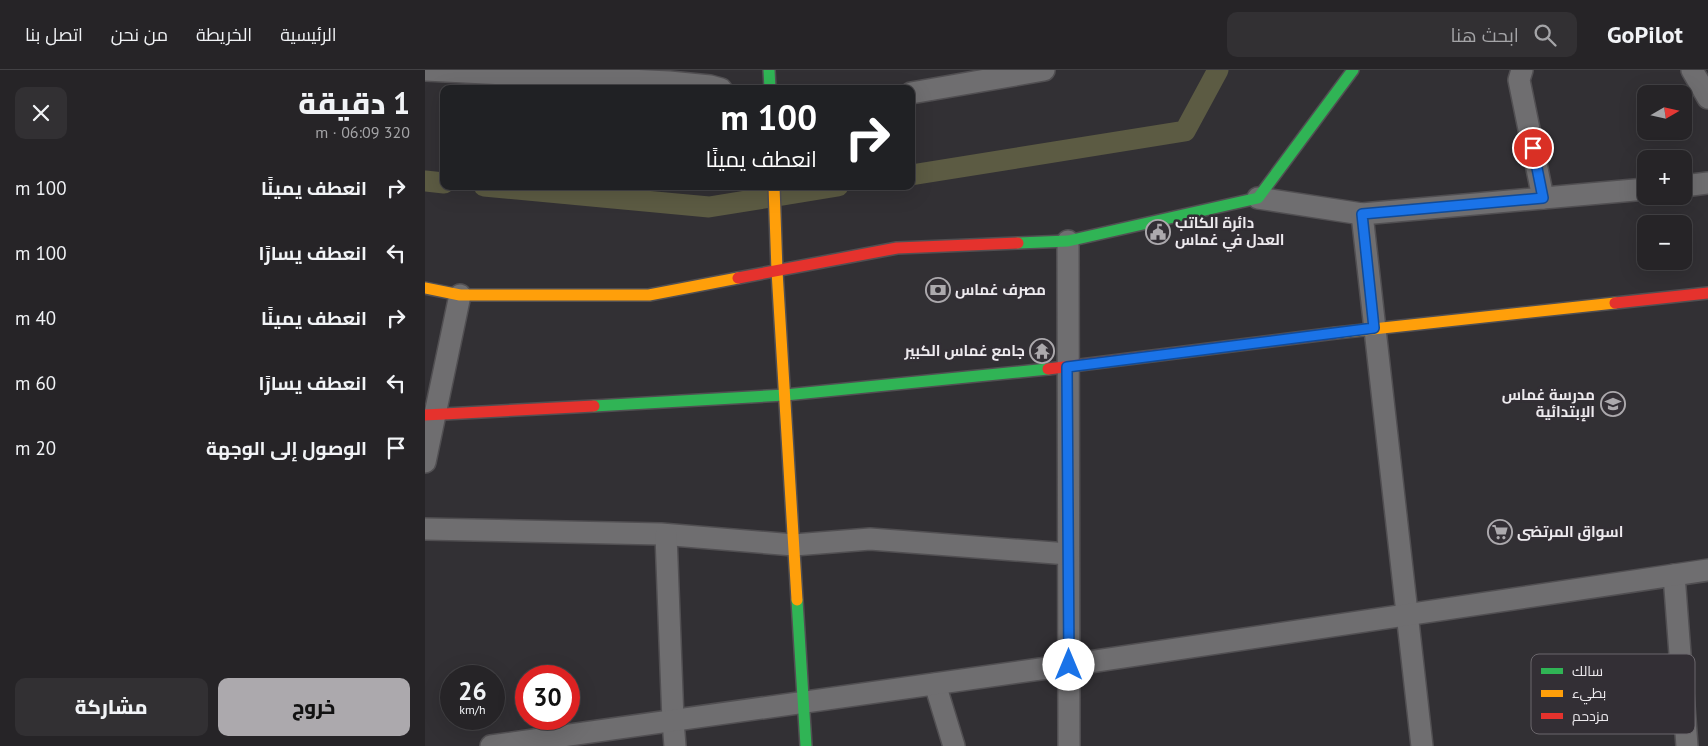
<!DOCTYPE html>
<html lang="ar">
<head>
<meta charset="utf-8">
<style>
  body { margin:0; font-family:"PT Sans",Cairo,sans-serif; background:#323033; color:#f1f3f6; direction:rtl; height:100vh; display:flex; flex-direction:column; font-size:19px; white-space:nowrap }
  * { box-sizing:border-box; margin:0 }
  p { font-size:16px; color:#a4a4a7 }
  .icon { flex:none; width:28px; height:28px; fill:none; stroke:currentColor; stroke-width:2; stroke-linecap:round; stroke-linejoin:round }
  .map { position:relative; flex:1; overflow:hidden; direction:ltr }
  .details { display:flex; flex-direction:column; background:#262427; width:425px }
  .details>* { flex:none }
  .banner { position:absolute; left:15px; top:15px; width:475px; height:105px; border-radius:10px; box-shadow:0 5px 20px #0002,0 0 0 1px #424144; direction:rtl; background:#202124; color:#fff; overflow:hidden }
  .needle { width:32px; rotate:81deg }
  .fabs { position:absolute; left:1212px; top:15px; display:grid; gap:10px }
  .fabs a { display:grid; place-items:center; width:55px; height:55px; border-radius:10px; background:#262427; box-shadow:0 5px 20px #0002,0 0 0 1px #424144; font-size:25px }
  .speed { position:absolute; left:15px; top:595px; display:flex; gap:10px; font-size:25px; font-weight:700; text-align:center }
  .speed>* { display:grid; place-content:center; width:65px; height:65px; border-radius:50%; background:#262427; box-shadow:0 5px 20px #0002,0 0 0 1px #424144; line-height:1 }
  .speed small { font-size:12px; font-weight:400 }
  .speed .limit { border:8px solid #d22; background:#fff; color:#111 }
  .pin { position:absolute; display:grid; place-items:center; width:42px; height:42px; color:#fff; margin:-21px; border:2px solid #fff; border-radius:50%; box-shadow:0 1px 5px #0007 }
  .me { position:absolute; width:55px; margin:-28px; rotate:0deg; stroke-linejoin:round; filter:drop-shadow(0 0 4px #0008) }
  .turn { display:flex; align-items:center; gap:18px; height:105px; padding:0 15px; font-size:22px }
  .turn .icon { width:65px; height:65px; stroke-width:2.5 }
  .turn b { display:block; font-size:35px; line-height:42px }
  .round { display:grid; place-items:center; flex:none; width:52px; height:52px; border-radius:10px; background:#323033 }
  .summary { display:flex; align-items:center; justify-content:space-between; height:85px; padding:0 15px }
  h1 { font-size:30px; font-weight:800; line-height:38px }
  .cta { display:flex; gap:10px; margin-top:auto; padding:10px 15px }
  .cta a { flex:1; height:58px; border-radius:10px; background:#aca9ad; color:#111; font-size:20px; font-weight:800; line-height:58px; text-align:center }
  .cta a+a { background:#323033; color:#f1f3f6 }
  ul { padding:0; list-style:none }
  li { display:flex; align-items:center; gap:15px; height:65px; padding:0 15px }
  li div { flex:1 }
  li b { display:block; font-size:19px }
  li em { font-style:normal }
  header { display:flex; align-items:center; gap:30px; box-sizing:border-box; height:70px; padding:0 25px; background:#262427; border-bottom:1px solid #424144 }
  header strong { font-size:24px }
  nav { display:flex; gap:28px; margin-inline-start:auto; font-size:18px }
  .search { width:350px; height:45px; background:#323033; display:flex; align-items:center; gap:12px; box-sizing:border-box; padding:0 18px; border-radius:10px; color:#a4a4a7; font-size:19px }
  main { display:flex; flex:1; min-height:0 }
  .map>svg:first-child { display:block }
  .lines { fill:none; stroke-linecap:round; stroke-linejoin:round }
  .canal { stroke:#5c5b43; stroke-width:21 }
  .street-casing { stroke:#514f52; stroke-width:24 }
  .fast-casing { stroke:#514f52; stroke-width:14 }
  .slow-casing { stroke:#514f52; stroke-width:14 }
  .jam-casing { stroke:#514f52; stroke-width:14 }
  .street { stroke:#6f6e70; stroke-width:21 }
  .fast { stroke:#30b455; stroke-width:11 }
  .slow { stroke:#ff9f0a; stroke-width:11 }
  .jam { stroke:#e5322d; stroke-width:11 }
  .route-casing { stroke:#114b97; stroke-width:12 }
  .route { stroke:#1a73e8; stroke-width:9 }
  .labels { text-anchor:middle; stroke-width:5; stroke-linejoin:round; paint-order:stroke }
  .poi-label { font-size:15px; font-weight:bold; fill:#edeaee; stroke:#332f35; text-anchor:start }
  .key { fill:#332f35; stroke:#6b676c; stroke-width:1 }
  .key-label { font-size:14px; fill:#edeaee }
</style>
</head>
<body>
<header>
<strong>GoPilot</strong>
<div class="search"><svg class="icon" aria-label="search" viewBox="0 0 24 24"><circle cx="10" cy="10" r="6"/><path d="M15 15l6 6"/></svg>ابحث هنا</div>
<nav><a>الرئيسية</a><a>الخريطة</a><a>من نحن</a><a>اتصل بنا</a></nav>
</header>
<main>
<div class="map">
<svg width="1283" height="676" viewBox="0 0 1283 676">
  <rect width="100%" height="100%" fill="#323034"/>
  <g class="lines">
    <!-- canal -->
    <g class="canal">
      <polyline points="486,105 760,61 793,0"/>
      <polyline points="0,111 19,113"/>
      <polyline points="59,116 284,137 413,116"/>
    </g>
    <defs>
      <g id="street">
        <polyline points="0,0 244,12 285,16 296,19"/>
        <polyline points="1097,0 1094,10 1118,128"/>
        <polyline points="1267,0 1283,28"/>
        <polyline points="486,23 619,0"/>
        <polyline points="1259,116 1283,113"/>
        <polyline points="833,128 937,144 1221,119"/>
        <polyline points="937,144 997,676"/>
        <polyline points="643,171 644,676"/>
        <polyline points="0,392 35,225"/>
        <polyline points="0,459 236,464 369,475 445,469 643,484"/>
        <polyline points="241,465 248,651 250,676"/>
        <polyline points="1249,505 1262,676"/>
        <polyline points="510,614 529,676"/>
        <polyline points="66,676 644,595 1283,500"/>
      </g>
      <g id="fast">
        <polyline points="344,0 345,19"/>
        <polyline points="593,173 643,171 833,128 928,0"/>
        <polyline points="169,336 360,325 623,299"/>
        <polyline points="372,530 381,676"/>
      </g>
      <g id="slow">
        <polyline points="349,116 352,201 372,530"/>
        <polyline points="0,218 35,225 224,225 313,208"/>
        <polyline points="911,263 1190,233"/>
      </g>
      <g id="jam">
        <polyline points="313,208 472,178 593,173"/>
        <polyline points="1190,233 1283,223"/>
        <polyline points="623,299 911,263"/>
        <polyline points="0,345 169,336"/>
      </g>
    </defs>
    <!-- street casing -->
    <use href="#street" class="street-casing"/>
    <!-- fast casing -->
    <use href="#fast" class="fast-casing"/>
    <!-- slow casing -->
    <use href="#slow" class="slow-casing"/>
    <!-- jam casing -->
    <use href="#jam" class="jam-casing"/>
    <!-- street -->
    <use href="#street" class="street"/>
    <!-- fast -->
    <use href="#fast" class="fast"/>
    <!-- slow -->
    <use href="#slow" class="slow"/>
    <!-- jam -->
    <use href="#jam" class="jam"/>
  </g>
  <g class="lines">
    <defs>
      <polyline id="route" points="644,595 642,297 949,258 937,144 1118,128 1108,78"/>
    </defs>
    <!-- route casing -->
    <use href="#route" class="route-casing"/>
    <!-- route -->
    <use href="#route" class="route"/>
  </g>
  <!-- icons -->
  <defs>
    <symbol id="civic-ring" viewBox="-11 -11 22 22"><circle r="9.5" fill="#332f35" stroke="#aca9ad" stroke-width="1.5"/><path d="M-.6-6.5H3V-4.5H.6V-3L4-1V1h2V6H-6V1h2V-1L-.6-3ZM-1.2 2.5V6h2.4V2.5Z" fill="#aca9ad"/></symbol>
    <symbol id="bank-ring" viewBox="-11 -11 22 22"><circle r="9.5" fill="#332f35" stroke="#aca9ad" stroke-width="1.5"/><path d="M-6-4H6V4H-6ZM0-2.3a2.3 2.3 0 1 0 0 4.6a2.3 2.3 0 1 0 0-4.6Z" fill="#aca9ad"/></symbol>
    <symbol id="temple-ring" viewBox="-11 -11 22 22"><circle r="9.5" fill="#332f35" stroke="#aca9ad" stroke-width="1.5"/><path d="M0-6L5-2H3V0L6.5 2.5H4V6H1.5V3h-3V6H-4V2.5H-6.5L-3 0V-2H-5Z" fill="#aca9ad"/></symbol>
    <symbol id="school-ring" viewBox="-11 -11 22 22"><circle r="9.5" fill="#332f35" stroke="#aca9ad" stroke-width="1.5"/><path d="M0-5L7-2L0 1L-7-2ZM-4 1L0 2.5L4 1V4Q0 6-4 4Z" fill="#aca9ad"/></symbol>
    <symbol id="supermarket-ring" viewBox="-11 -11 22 22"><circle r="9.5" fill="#332f35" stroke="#aca9ad" stroke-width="1.5"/><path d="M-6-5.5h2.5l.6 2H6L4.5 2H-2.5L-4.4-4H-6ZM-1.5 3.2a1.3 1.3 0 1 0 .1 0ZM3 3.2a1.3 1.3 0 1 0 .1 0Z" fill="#aca9ad"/></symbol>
  </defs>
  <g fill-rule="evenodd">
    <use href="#civic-ring" x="719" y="148" width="28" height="28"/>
    <use href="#bank-ring" x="499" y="206" width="28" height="28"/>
    <use href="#temple-ring" x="603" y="267" width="28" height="28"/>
    <use href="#school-ring" x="1174" y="320" width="28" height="28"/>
    <use href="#supermarket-ring" x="1061" y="448" width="28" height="28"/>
  </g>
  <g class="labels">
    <!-- poi labels -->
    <g class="poi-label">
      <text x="750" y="158">دائرة الكاتب<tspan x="750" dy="17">العدل في غماس</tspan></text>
      <text x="530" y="225">مصرف غماس</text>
      <text x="600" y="286" text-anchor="end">جامع غماس الكبير</text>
      <text x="1170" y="330" text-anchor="end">مدرسة غماس<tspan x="1170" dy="17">الإبتدائية</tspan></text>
      <text x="1092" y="467">اسواق المرتضى</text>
    </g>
  </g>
  <!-- legend -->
  <rect x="1106" y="584" width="164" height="80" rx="8" class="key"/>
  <rect x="1116" y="598" width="22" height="6" fill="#30b455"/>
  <rect x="1116" y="620" width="22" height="7" fill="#ff9f0a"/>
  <rect x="1116" y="643" width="22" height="6" fill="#e5322d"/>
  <g class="key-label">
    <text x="1147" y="606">سالك</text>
    <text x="1147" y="628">بطيء</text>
    <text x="1147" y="651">مزدحم</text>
  </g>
</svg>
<div class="fabs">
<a><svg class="needle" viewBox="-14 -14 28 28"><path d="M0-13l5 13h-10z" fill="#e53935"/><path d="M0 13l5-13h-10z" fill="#a4a4a7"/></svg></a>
<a>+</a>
<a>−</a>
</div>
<div class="speed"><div>26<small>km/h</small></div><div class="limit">30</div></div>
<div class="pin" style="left:1108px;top:78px;background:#d93025"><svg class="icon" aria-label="arrive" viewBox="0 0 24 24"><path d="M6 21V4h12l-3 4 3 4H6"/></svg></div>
<svg class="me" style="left:644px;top:595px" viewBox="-20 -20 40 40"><circle r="19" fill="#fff"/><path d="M0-13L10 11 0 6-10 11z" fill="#1a73e8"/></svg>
<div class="banner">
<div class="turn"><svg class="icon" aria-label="right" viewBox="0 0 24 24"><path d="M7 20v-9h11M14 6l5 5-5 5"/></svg><div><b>100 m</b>انعطف يمينًا</div></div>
</div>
</div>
<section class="details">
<div class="summary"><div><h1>1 دقيقة</h1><p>320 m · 06:09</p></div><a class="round"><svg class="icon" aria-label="close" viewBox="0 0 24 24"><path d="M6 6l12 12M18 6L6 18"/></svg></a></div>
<ul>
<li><svg class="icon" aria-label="right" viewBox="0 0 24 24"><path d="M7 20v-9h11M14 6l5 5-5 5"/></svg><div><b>انعطف يمينًا</b></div><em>100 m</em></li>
<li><svg class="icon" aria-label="left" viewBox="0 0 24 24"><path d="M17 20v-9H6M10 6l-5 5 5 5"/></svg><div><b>انعطف يسارًا</b></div><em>100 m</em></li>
<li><svg class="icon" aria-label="right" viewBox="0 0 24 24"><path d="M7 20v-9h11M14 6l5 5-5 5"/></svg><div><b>انعطف يمينًا</b></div><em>40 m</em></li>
<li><svg class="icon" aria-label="left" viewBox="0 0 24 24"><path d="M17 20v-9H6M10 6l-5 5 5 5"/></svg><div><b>انعطف يسارًا</b></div><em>60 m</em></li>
<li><svg class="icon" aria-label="arrive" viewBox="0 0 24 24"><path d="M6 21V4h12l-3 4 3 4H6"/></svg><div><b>الوصول إلى الوجهة</b></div><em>20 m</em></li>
</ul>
<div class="cta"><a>خروج</a><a>مشاركة</a></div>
</section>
</main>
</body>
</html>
